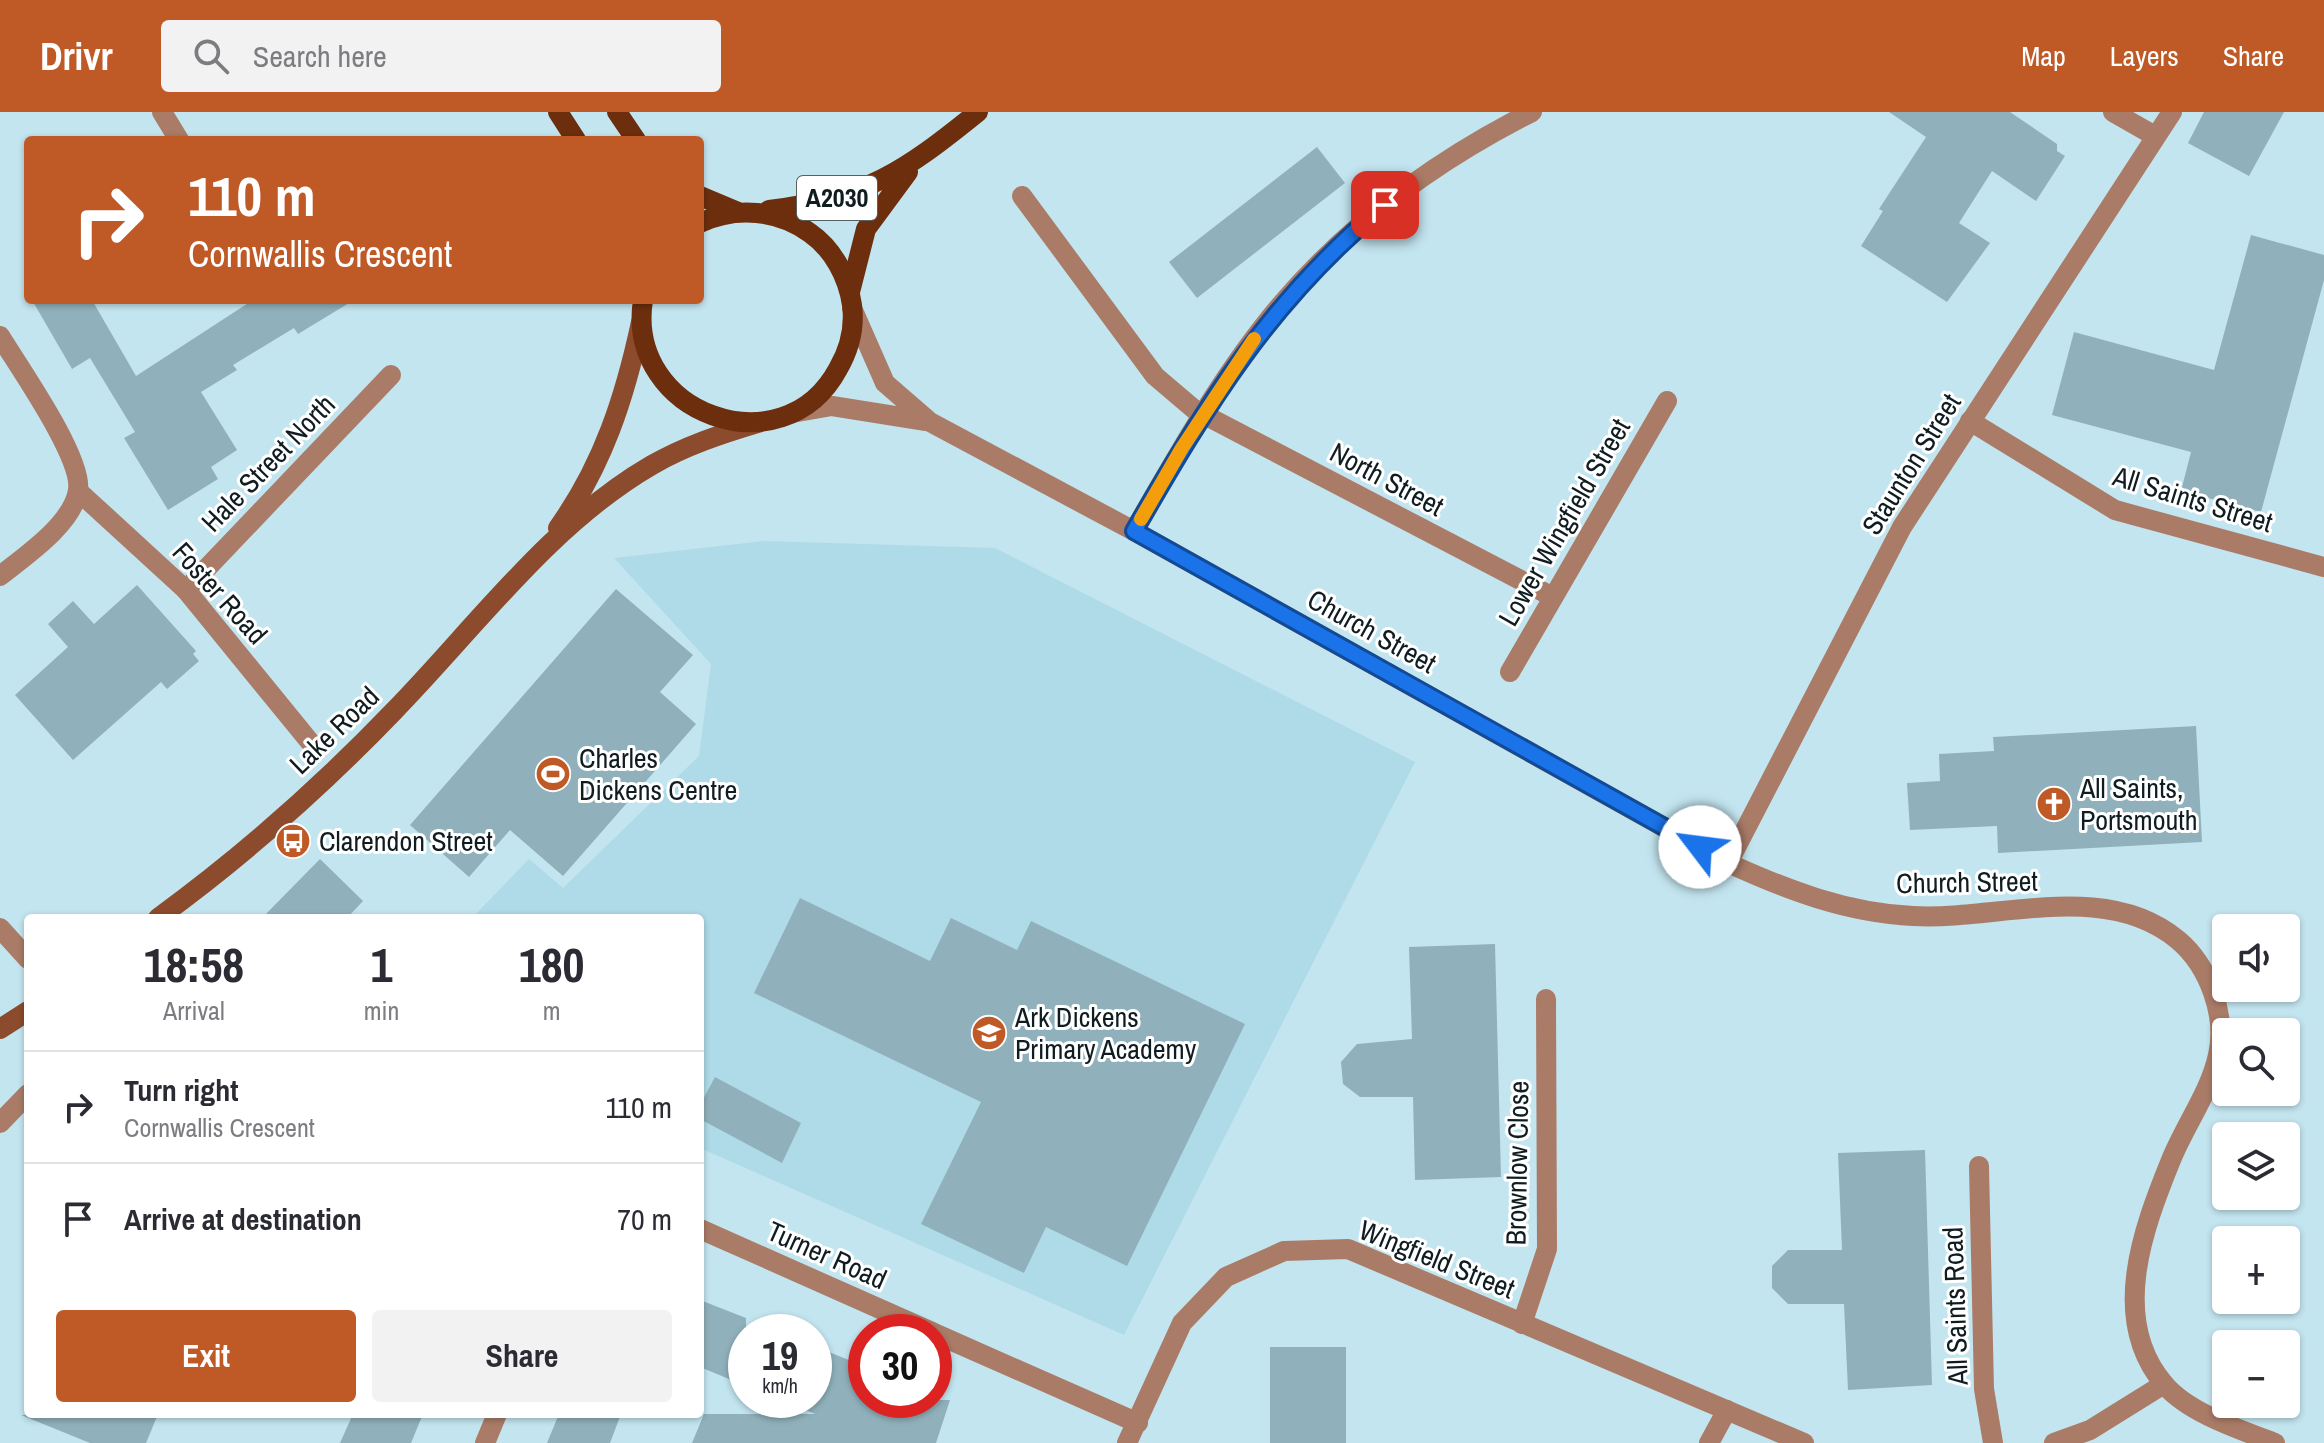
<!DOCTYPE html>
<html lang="en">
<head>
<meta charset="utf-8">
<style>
  body { margin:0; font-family:"Archivo Narrow",sans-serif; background:#f2f2f3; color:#2b2b33; height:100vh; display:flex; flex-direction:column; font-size:30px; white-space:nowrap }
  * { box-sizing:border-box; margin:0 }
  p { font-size:26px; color:#7c7c81 }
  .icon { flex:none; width:44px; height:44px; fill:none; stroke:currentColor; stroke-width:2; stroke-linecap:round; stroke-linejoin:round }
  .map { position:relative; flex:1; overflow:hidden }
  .details { position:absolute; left:24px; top:802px; width:680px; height:504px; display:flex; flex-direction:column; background:#fff; border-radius:8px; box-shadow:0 2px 6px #0004 }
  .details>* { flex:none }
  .guide { position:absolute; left:24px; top:24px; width:680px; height:168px; border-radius:8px; box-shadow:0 2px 6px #0004; background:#bf5a27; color:#fff; overflow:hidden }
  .fabs { position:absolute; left:2212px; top:802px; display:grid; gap:16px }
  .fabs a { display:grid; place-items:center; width:88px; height:88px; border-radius:8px; background:#fff; box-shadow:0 2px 6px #0004; font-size:40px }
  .speed { position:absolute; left:728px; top:1202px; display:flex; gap:16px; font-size:40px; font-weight:700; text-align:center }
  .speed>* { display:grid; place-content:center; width:104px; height:104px; border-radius:50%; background:#fff; box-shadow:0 2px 6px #0004; line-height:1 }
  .speed small { font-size:20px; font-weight:400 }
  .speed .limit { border:12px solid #d22; background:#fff; color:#111 }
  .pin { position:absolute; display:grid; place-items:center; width:68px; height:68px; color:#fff; margin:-34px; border-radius:16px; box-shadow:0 4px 12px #0006 }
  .me { position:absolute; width:88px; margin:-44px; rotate:300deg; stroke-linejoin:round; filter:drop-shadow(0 0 6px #0008) }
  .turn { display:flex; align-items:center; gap:28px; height:168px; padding:0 32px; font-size:36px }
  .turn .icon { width:104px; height:104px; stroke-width:2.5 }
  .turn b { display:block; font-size:56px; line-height:68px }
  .eta { display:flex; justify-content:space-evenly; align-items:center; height:136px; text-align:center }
  .eta b { font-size:48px; font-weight:700; line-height:56px }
  .action { display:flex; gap:16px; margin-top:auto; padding:16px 32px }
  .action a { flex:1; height:92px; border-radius:8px; background:#bf5a27; color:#fff; font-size:32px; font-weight:700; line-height:92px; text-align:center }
  .action a+a { background:#f2f2f3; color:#2b2b33 }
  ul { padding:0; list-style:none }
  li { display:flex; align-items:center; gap:24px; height:112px; padding:0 32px; border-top:2px solid #e1e1e2 }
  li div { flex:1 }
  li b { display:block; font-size:30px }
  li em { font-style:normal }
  header { display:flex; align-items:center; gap:48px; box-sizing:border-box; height:112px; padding:0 40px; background:#bf5a27; color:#fff }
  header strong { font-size:38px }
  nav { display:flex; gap:44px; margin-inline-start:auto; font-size:28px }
  .search { width:560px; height:72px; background:#f2f2f3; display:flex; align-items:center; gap:20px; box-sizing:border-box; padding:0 28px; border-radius:8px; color:#7c7c81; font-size:30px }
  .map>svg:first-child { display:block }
  .built { fill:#afdae8 }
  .building { fill:#90b1bc }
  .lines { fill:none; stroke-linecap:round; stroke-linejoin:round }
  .street { stroke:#aa7c67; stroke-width:20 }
  .secondary { stroke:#8c4b2c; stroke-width:20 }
  .primary { stroke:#6c2e0d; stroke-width:20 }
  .route-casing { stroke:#114b97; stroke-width:20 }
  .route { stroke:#1a73e8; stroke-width:14 }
  .slow { stroke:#f59e0b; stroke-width:14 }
  .labels { text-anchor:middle; stroke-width:6; stroke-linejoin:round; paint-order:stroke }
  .shield { fill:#fff; stroke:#576063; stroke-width:2 }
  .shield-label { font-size:26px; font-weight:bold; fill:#0f1c20 }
  .street-label { font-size:28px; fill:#0f1c20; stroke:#fff }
  .poi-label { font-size:28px; fill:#0f1c20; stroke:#fff; text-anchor:start }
</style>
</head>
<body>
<header>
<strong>Drivr</strong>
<div class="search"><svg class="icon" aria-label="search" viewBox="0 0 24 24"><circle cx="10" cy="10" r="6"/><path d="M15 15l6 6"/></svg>Search here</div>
<nav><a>Map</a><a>Layers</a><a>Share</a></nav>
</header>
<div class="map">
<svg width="2324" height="1331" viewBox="0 0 2324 1331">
  <rect width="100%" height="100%" fill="#c3e5f0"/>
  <!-- built -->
  <polygon class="built" points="764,429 995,436 1415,650 1124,1223 700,1036 700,806 472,806 529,747 563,776 699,644 711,552 614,446"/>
  <!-- building -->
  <g class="building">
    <polygon points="1889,0 2010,0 2057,32 2057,39 2065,44 2036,89 1992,59 1959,111 1990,131 1947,190 1861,134 1883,99 1879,97 1926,25"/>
    <polygon points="2204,0 2284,0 2249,64 2188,31"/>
    <polygon points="1317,35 1345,71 1197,186 1169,150"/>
    <polygon points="2251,123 2324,143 2324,168 2261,400 2181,379 2191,340 2052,303 2074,220 2214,258"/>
    <polygon points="32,188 92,188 136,264 253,188 354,188 298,222 294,216 233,253 237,258 201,280 237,338 211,355 218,367 168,398 124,326 135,320 90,246 72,257"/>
    <polygon points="137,473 196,539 193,542 199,549 167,577 161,570 73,648 15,583 68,535 48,512 73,489 94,512"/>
    <polygon points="616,477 693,543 660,580 696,612 563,764 510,718 469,765 410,713"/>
    <polygon points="2196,614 2202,730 1998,741 1997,714 1910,718 1907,671 1940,669 1939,642 1994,639 1993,625"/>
    <polygon points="320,747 363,789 347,806 262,806"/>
    <polygon points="800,786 930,849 951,806 1017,838 1031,809 1245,912 1127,1154 1046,1115 1024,1161 921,1112 981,990 754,881"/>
    <polygon points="1495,832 1501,1065 1415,1068 1413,985 1360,985 1343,972 1341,950 1357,932 1412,927 1409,835"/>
    <polygon points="715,965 801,1011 782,1051 700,1007 700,993"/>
    <polygon points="1925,1038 1932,1273 1848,1278 1844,1192 1788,1192 1772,1176 1772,1154 1788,1138 1842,1138 1838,1041"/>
    <polygon points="700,1188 746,1206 746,1274 700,1255"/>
    <polygon points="814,1234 866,1255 866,1288 950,1288 936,1331 692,1331 704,1302 815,1302 784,1289 814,1288"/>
    <rect x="1270" y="1235" width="76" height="96"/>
    <polygon points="158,1302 146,1331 90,1331 21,1303"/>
    <polygon points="353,1302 423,1302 411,1331 340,1331"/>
    <polygon points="559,1302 621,1302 610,1331 547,1331"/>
  </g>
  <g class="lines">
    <!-- street -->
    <g class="street">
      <polyline points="162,0 179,28"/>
      <polyline points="2113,0 2155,24"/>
      <polyline points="1022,84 1155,264 1195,298 1553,485"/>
      <path d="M852 196 885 271 930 310 1134 419 1728 751C1787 778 1847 801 1913 804 1998 809 2105 767 2178 828 2209 854 2227 904 2218 943 2210 980 2185 1013 2171 1048 2143 1117 2109 1207 2164 1272 2188 1301 2241 1318 2275 1331"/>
      <path d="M0 224C19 255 83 346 78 378 73 412 25 444 0 464"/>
      <polyline points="792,301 832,294 926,309"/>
      <polyline points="1970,309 2115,398 2324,455"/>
      <polyline points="78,379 186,478 310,630"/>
      <path d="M1134 419C1178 343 1222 263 1279 195 1348 113 1437 48 1532 0"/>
      <polyline points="186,478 391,263"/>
      <polyline points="1510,560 1667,289"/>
      <polyline points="1728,751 1902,415 2172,0"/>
      <polyline points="0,816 28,847"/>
      <polyline points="0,1011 28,982"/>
      <polyline points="1979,1054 1984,1277 1993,1331"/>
      <polyline points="700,1117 932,1220"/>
      <polyline points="1522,1212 1547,1137 1546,887"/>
      <polyline points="934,1221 1138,1311"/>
      <polyline points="485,1331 497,1302"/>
      <polyline points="1127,1331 1182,1211 1226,1165 1284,1139 1348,1137 1804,1331"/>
      <polyline points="1709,1331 1727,1298"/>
      <polyline points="2054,1331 2090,1318 2164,1272"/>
    </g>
    <!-- secondary -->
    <g class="secondary">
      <path d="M558 416C603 353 625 285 641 210"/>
      <path d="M158 806C243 744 321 675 394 599 475 516 550 412 652 353 685 334 721 322 758 311"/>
      <polyline points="0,917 28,899"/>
    </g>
    <!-- primary -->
    <g class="primary">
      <polyline points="558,0 576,28"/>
      <polyline points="617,0 636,28"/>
      <polyline points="700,84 738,100"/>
      <path d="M769 98C865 87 905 59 978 0"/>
      <polyline points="850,180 866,117 908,60"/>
      <path d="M643 188C625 302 783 359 838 257 849 238 855 216 852 193 848 165 833 137 810 121 778 98 736 94 700 111"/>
    </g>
  </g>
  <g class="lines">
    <defs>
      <path id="route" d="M1385 93C1269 189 1208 291 1134 419L1700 735"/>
    </defs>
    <!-- route casing -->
    <use href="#route" class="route-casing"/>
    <!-- route -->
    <use href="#route" class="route"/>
    <!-- slow -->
    <polyline class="slow" points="1141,407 1182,336 1254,227"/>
  </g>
  <!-- icons -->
  <defs>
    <symbol id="stadium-disc" viewBox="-11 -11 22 22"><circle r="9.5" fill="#bf5a27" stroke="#fff"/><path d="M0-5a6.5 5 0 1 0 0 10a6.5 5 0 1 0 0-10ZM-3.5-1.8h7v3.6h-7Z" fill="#fff"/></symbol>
    <symbol id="church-disc" viewBox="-11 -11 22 22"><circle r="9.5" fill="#bf5a27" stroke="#fff"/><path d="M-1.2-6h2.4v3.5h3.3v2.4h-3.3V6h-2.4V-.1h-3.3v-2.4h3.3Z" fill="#fff"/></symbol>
    <symbol id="bus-disc" viewBox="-11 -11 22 22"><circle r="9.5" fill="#bf5a27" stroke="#fff"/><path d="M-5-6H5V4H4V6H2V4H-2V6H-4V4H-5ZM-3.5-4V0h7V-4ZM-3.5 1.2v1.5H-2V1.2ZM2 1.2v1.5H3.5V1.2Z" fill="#fff"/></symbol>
    <symbol id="school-disc" viewBox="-11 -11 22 22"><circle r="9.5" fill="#bf5a27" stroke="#fff"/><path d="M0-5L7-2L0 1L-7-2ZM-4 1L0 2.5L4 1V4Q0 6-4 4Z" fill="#fff"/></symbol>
  </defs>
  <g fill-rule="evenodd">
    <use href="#stadium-disc" x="533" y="642" width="40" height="40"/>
    <use href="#church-disc" x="2034" y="672" width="40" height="40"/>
    <use href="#bus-disc" x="273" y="709" width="40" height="40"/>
    <use href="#school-disc" x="969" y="901" width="40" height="40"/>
  </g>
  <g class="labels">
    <!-- shield labels -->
    <rect class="shield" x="797" y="64" width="80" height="44" rx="6"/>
    <g class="shield-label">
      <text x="837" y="95">A2030</text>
    </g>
    <!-- street labels -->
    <g class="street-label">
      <text transform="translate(268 351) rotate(-46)" y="10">Hale Street North</text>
      <text transform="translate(1911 352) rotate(-58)" y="10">Staunton Street</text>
      <text transform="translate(1387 367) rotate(28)" y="10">North Street</text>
      <text transform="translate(2193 387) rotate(17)" y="10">All Saints Street</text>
      <text transform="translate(1564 410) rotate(-60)" y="10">Lower Wingfield Street</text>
      <text transform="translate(220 481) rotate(48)" y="10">Foster Road</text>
      <text transform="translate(1372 519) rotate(29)" y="10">Church Street</text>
      <text transform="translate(334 618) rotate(-44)" y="10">Lake Road</text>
      <text transform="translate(1967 770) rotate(-1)" y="10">Church Street</text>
      <text transform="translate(1517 1051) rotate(-89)" y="10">Brownlow Close</text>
      <text transform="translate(827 1143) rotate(24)" y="10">Turner Road</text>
      <text transform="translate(1437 1147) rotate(22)" y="10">Wingfield Street</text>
      <text transform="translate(1955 1194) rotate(-92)" y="10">All Saints Road</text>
    </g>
    <!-- poi labels -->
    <g class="poi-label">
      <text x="579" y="656">Charles<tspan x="579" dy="32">Dickens Centre</tspan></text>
      <text x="2080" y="686">All Saints,<tspan x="2080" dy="32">Portsmouth</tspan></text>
      <text x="319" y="739">Clarendon Street</text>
      <text x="1015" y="915">Ark Dickens<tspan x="1015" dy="32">Primary Academy</tspan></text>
    </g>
  </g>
</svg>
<div class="fabs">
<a><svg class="icon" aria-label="sound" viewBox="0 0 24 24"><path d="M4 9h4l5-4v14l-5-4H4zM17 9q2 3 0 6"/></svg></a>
<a><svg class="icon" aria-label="search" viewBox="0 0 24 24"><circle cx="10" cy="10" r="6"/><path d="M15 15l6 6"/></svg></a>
<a><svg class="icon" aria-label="layers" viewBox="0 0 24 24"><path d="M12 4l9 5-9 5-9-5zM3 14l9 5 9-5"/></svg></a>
<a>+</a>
<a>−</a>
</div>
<div class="speed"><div>19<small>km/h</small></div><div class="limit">30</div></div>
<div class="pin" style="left:1385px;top:93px;background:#d93025"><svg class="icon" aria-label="arrive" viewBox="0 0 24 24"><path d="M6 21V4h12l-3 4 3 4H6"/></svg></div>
<svg class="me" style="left:1700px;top:735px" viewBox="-20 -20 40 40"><circle r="19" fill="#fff"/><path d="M0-13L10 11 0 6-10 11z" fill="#1a73e8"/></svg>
<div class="guide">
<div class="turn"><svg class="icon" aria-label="right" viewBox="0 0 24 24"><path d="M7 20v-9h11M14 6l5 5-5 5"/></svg><div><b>110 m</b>Cornwallis Crescent</div></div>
</div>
<section class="details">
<div class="eta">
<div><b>18:58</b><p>Arrival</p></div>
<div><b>1</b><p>min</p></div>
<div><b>180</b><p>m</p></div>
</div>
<ul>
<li><svg class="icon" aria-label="right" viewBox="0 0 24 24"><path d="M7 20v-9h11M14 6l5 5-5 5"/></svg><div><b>Turn right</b><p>Cornwallis Crescent</p></div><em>110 m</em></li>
<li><svg class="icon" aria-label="arrive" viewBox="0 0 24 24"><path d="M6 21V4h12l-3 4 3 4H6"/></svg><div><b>Arrive at destination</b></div><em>70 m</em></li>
</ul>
<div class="action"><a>Exit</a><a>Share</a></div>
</section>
</div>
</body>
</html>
